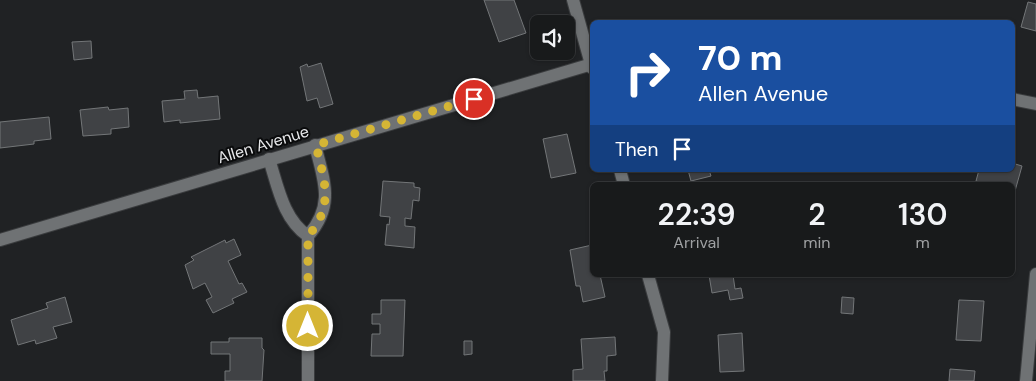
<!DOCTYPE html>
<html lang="en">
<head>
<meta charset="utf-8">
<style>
  body { margin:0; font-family:"DM Sans",sans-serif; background:#252728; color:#f1f3f6; height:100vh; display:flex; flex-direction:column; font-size:19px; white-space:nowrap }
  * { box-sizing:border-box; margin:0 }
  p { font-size:16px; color:#9fa1a3 }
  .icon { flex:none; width:28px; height:28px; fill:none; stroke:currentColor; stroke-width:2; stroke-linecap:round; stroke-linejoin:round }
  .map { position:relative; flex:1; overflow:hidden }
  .panel { position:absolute; left:590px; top:182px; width:425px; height:95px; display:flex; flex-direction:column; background:#181a1b; border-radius:8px; box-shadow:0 1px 4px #0004,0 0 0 1px #36383a }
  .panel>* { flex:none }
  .hud { position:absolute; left:590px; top:20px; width:425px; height:152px; border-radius:8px; box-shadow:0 1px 4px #0004,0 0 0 1px #36383a; background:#1a4fa0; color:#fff; overflow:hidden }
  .controls { position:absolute; left:530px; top:15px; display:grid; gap:10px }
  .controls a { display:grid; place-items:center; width:45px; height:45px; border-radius:8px; background:#181a1b; box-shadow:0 1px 4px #0004,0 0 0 1px #36383a; font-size:25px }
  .pin { position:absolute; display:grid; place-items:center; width:42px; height:42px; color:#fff; margin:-21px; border:2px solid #fff; border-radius:50%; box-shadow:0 1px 5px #0007 }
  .me { position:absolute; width:55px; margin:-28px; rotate:0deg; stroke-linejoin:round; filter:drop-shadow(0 0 4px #0008) }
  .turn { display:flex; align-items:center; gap:18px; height:105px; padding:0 25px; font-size:22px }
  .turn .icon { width:65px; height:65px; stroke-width:2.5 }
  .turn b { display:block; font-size:35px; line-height:42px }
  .then { display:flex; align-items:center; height:48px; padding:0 25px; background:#0003; gap:10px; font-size:19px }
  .eta { display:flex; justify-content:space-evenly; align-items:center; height:85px; text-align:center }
  .eta b { font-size:30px; font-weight:600; line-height:35px }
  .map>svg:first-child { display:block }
  .building { fill:#404245; stroke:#737678 }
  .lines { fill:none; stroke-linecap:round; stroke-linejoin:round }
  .minor-casing { stroke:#3a3c3e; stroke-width:14 }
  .minor { stroke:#6f7274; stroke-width:12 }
  .route { stroke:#d5b535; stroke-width:9; stroke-dasharray:0 16.2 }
  .labels { text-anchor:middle; stroke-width:4; stroke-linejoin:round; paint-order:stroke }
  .street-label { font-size:16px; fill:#e7e8ea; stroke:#0a0b0c }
</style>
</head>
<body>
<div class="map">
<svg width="1036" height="381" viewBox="0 0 1036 381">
  <rect width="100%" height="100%" fill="#202224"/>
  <!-- building -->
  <g class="building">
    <polygon points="484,0 514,0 526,33 499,42"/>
    <polygon points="1028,2 1036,4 1036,31 1021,27"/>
    <polygon points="91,41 92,58 74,60 72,42"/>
    <polygon points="321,63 333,104 320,108 317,98 307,101 300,67 307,64 308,67"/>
    <polygon points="197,90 198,98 218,96 220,119 180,123 180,120 164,122 162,101 185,99 184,91"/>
    <polygon points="108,107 109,110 128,108 129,127 111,129 111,134 83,136 80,110"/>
    <polygon points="49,117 51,139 34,141 34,144 0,148 0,122"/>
    <polygon points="567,134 576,173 551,178 543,139"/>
    <polygon points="1012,163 1022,166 1015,191 1012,191 1012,185 992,185 976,181 979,170 1012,170"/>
    <polygon points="688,170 709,170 711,176 691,181"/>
    <polygon points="383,181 414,183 414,187 420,188 419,201 413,200 411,219 405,218 405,226 415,227 414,248 385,245 387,224 389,225 390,217 380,216"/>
    <polygon points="234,239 241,255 228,261 239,284 242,283 247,292 232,299 234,303 213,313 206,300 212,297 205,283 193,289 185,265 194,260 191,257 225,240 226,243"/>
    <polygon points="592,245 592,275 600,275 605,297 583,302 580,286 576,286 570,250"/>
    <polygon points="709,275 733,275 735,289 741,288 743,298 730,300 728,290 712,293"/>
    <polygon points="65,297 72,322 53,327 57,338 36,344 35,340 18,345 11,320 48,308 46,303"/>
    <polygon points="842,297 854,298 853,314 841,313"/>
    <polygon points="381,300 405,300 403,356 371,356 372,334 380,334 380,324 372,324 372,314 381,314"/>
    <polygon points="959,300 984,301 981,341 956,340"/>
    <polygon points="742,333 744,371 720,372 718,335"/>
    <polygon points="615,337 616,355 607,356 607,371 604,371 605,381 573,381 573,370 583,369 581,339"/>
    <polygon points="229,338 262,338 262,348 264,350 262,381 225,381 225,371 230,371 230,354 211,354 211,342 229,342"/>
    <polygon points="464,341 472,341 472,354 464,355"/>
    <polygon points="950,369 975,371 974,381 949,381"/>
  </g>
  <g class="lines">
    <defs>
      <g id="minor">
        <polyline points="573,0 592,68"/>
        <polyline points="1012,99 1036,104"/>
        <path d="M269 159C278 187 283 219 308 236 335 205 324 181 315 145"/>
        <polyline points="620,170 624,185"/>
        <polyline points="308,236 308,381"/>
        <polyline points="0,240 592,64"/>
        <polyline points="648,275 664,332 662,381"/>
        <polyline points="1026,381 1036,274"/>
      </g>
    </defs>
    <!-- minor casing -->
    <use href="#minor" class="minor-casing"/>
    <!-- minor -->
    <use href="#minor" class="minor"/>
  </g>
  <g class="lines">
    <!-- route -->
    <path class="route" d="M308 326V236C335 205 324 181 316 145L474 99"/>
  </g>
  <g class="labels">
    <!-- street labels -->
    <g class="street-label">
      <text transform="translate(263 144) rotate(-17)" y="6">Allen Avenue</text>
    </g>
  </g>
</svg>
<div class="controls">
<a><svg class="icon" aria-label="sound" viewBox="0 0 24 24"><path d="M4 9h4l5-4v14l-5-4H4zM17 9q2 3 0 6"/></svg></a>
</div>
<div class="pin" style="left:474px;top:99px;background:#d93025"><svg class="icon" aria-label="arrive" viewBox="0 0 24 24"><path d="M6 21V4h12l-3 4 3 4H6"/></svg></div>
<svg class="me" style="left:308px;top:326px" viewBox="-20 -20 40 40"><circle r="17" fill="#d5b535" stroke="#fff" stroke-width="3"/><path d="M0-11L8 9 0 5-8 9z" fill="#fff"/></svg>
<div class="hud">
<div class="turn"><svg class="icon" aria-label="right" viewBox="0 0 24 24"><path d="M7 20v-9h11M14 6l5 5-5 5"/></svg><div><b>70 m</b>Allen Avenue</div></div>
<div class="then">Then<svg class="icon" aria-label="arrive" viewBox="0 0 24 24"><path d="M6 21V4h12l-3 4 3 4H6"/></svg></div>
</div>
<section class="panel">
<div class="eta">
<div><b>22:39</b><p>Arrival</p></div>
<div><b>2</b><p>min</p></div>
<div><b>130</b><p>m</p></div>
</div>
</section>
</div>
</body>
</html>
